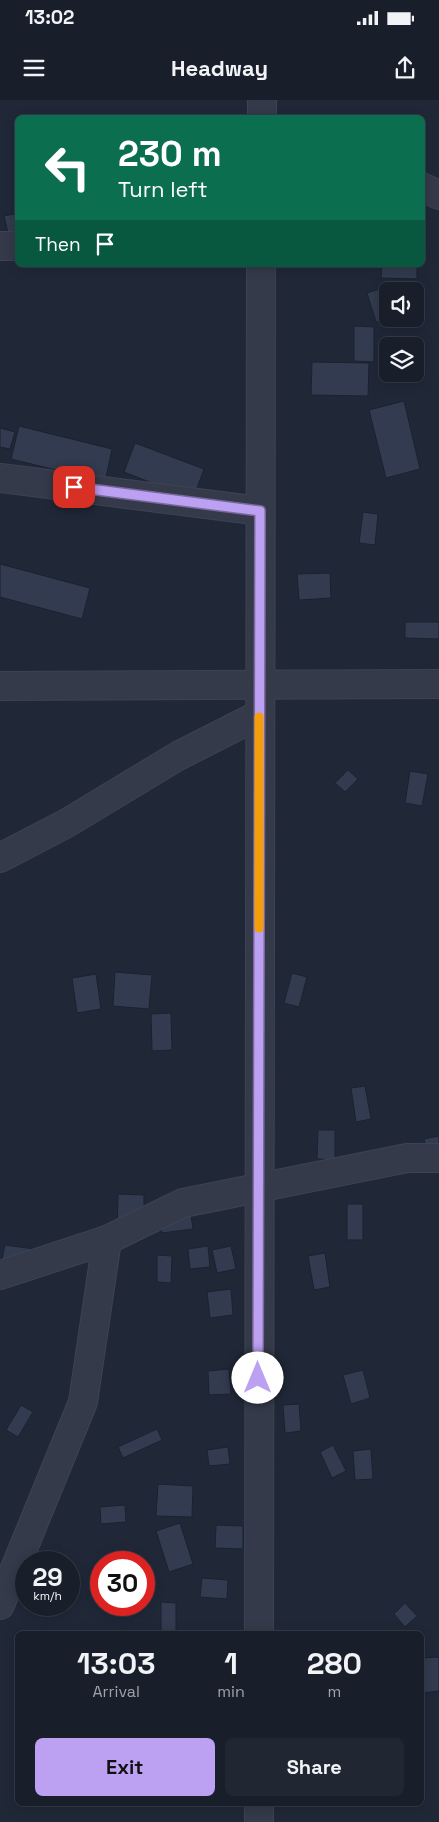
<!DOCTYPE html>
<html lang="en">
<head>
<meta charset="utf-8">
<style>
  body { margin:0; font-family:"Space Grotesk",sans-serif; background:#212732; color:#f1f3f6; height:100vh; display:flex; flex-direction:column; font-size:19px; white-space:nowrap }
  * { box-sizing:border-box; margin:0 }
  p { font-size:16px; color:#9fa2a8 }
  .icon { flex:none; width:28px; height:28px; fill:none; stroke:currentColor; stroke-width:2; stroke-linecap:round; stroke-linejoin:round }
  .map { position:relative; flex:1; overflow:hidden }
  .details { position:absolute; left:15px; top:1531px; width:409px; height:175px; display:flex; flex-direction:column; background:#181e2a; border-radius:8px; box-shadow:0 2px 12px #0003,0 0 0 1px #363c47 }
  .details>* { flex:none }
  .top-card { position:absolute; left:15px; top:15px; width:410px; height:152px; border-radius:8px; box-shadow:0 2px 12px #0003,0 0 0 1px #363c47; background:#0b6e4f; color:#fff; overflow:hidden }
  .fabs { position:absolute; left:379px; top:182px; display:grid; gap:10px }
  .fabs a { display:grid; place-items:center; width:45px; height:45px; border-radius:8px; background:#181e2a; box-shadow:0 2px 12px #0003,0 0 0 1px #363c47; font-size:25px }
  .speed { position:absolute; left:15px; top:1451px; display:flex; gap:10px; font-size:25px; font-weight:700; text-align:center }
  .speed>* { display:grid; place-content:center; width:65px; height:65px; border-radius:50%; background:#181e2a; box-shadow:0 2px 12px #0003,0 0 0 1px #363c47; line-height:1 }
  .speed small { font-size:12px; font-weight:400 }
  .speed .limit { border:8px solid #d22; background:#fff; color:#111 }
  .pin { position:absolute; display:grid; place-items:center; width:42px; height:42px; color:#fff; margin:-21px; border-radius:10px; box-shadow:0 2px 8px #0006 }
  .me { position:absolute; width:55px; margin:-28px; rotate:0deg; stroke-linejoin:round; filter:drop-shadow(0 0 4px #0008) }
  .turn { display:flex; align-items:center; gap:18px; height:105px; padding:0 20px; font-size:22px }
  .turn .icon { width:65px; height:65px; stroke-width:2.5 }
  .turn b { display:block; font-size:35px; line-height:42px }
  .then { display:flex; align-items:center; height:48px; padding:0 20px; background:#0003; gap:10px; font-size:19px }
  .eta { display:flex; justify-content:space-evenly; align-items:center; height:85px; text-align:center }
  .eta b { font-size:30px; font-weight:800; line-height:35px }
  .primary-button { display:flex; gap:10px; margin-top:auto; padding:10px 20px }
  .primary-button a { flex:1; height:58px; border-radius:8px; background:#bca0f2; color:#111; font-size:20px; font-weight:800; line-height:58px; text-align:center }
  .primary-button a+a { background:#212732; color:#f1f3f6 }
  .status { display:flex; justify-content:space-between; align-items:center; height:35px; padding:0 25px; background:#181e2a; direction:ltr }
  .status svg { height:14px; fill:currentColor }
  header { display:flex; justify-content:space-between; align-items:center; height:65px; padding:0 20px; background:#181e2a; font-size:22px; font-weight:800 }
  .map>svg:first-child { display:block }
  .building { fill:#323b4f; stroke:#1b212f }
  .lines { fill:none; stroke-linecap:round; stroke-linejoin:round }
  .street-casing { stroke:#3d4352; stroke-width:30 }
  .street { stroke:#343a49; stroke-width:28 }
  .route-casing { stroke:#7a689d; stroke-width:12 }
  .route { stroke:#bca0f2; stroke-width:9 }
  .slow { stroke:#f59e0b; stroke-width:9 }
</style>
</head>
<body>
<div class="status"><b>13:02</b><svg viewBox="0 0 49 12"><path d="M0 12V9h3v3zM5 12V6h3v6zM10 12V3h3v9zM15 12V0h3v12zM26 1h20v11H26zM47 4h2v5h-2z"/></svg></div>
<header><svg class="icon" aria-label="menu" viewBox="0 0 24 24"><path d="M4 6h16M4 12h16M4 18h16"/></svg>Headway<svg class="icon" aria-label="share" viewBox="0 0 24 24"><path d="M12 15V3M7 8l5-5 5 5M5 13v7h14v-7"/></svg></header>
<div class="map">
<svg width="439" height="1722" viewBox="0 0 439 1722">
  <rect width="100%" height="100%" fill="#202838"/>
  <!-- building -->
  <g class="building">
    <polygon points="18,113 18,144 11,145 4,116"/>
    <polygon points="382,165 417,165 417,179 381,178"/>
    <polygon points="390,186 392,191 388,191 388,219 390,219 376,222 367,193"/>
    <polygon points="354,226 374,227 374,262 354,261"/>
    <polygon points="312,262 369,263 368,296 311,295"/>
    <polygon points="404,301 420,369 386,378 369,310"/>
    <polygon points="19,326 112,349 105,382 11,359"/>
    <polygon points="0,328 15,332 10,349 0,347"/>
    <polygon points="135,343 204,369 193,399 124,372"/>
    <polygon points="363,412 378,414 375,445 359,443"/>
    <polygon points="0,464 90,488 82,519 0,497"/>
    <polygon points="330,473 331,498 299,500 297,474"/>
    <polygon points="405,522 439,522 439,539 405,538"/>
    <polygon points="348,670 358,679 345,692 335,683"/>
    <polygon points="410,671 428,674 422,706 405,703"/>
    <polygon points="115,872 152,875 149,909 113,906"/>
    <polygon points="292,873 307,877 299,907 284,903"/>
    <polygon points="96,874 101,909 77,913 72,878"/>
    <polygon points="171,913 172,950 152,951 151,914"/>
    <polygon points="365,986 371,1019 356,1022 351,988"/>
    <polygon points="318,1030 335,1030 335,1060 317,1059"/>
    <polygon points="439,1036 439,1066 430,1068 424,1039"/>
    <polygon points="118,1094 144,1095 144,1140 117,1139"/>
    <rect x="347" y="1104" width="16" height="36"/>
    <polygon points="190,1107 193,1129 162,1133 159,1112"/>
    <polygon points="5,1145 34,1149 32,1164 2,1159"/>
    <polygon points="208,1146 210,1167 190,1169 188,1149"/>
    <polygon points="231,1146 236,1169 217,1173 212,1150"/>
    <polygon points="325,1153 330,1187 314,1190 308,1156"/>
    <polygon points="157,1155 172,1156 171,1183 157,1182"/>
    <polygon points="231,1189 233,1215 210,1218 207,1192"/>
    <polygon points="229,1269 231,1294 209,1295 208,1271"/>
    <polygon points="363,1270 370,1298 351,1304 343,1275"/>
    <polygon points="299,1304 301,1331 285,1333 283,1305"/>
    <polygon points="21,1305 33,1312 18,1337 6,1330"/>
    <polygon points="157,1329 162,1340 123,1358 118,1347"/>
    <polygon points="333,1345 346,1371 332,1378 320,1352"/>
    <polygon points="228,1347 230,1364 209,1366 207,1350"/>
    <polygon points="371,1349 373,1379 355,1380 353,1351"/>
    <polygon points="158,1384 193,1386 192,1417 156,1416"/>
    <polygon points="125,1405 126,1422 101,1424 100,1407"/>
    <polygon points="180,1423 193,1464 169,1472 156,1431"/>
    <polygon points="216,1425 243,1426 243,1449 215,1448"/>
    <polygon points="202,1478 228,1480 227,1499 200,1497"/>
    <polygon points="101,1482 101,1502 95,1502 93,1483"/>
    <polygon points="161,1502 176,1503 176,1534 161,1534"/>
    <polygon points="405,1503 417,1516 405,1527 394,1514"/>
    <polygon points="439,1557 439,1591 423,1593 421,1558"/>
  </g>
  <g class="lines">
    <defs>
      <g id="street">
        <polyline points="262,18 262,0"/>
        <polyline points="422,87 439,95"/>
        <polyline points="0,146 18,146"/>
        <polyline points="0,378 260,411"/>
        <polyline points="0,586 439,584"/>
        <polyline points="0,758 67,723 178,656 259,615"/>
        <polyline points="0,1175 107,1140 183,1103 407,1058 439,1058"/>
        <polyline points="0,1505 83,1302 107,1140"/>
        <polyline points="259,1534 261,165"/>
        <polyline points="259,1704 259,1722"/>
      </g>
    </defs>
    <!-- street casing -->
    <use href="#street" class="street-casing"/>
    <!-- street -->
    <use href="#street" class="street"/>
  </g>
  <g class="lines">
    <defs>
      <polyline id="route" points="74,387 260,411 258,1278"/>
    </defs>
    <!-- route casing -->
    <use href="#route" class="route-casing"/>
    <!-- route -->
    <use href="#route" class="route"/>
    <!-- slow -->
    <polyline class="slow" points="259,828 259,617"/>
  </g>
</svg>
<div class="fabs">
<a><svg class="icon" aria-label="sound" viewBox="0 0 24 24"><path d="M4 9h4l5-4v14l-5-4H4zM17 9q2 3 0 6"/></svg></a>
<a><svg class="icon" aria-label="layers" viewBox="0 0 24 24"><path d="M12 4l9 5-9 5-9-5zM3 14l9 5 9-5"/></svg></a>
</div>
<div class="speed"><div>29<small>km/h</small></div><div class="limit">30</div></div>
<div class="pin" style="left:74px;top:387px;background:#d93025"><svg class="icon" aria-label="arrive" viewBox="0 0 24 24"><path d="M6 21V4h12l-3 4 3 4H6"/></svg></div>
<svg class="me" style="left:258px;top:1278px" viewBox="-20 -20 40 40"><circle r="19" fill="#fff"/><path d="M0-13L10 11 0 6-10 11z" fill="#bca0f2"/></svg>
<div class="top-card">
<div class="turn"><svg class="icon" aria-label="left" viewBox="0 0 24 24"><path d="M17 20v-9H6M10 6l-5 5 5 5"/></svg><div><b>230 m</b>Turn left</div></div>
<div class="then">Then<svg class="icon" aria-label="arrive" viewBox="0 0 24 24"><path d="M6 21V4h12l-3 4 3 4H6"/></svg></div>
</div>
<section class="details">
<div class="eta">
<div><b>13:03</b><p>Arrival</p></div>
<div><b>1</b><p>min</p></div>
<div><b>280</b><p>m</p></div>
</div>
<div class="primary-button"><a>Exit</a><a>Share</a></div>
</section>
</div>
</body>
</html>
